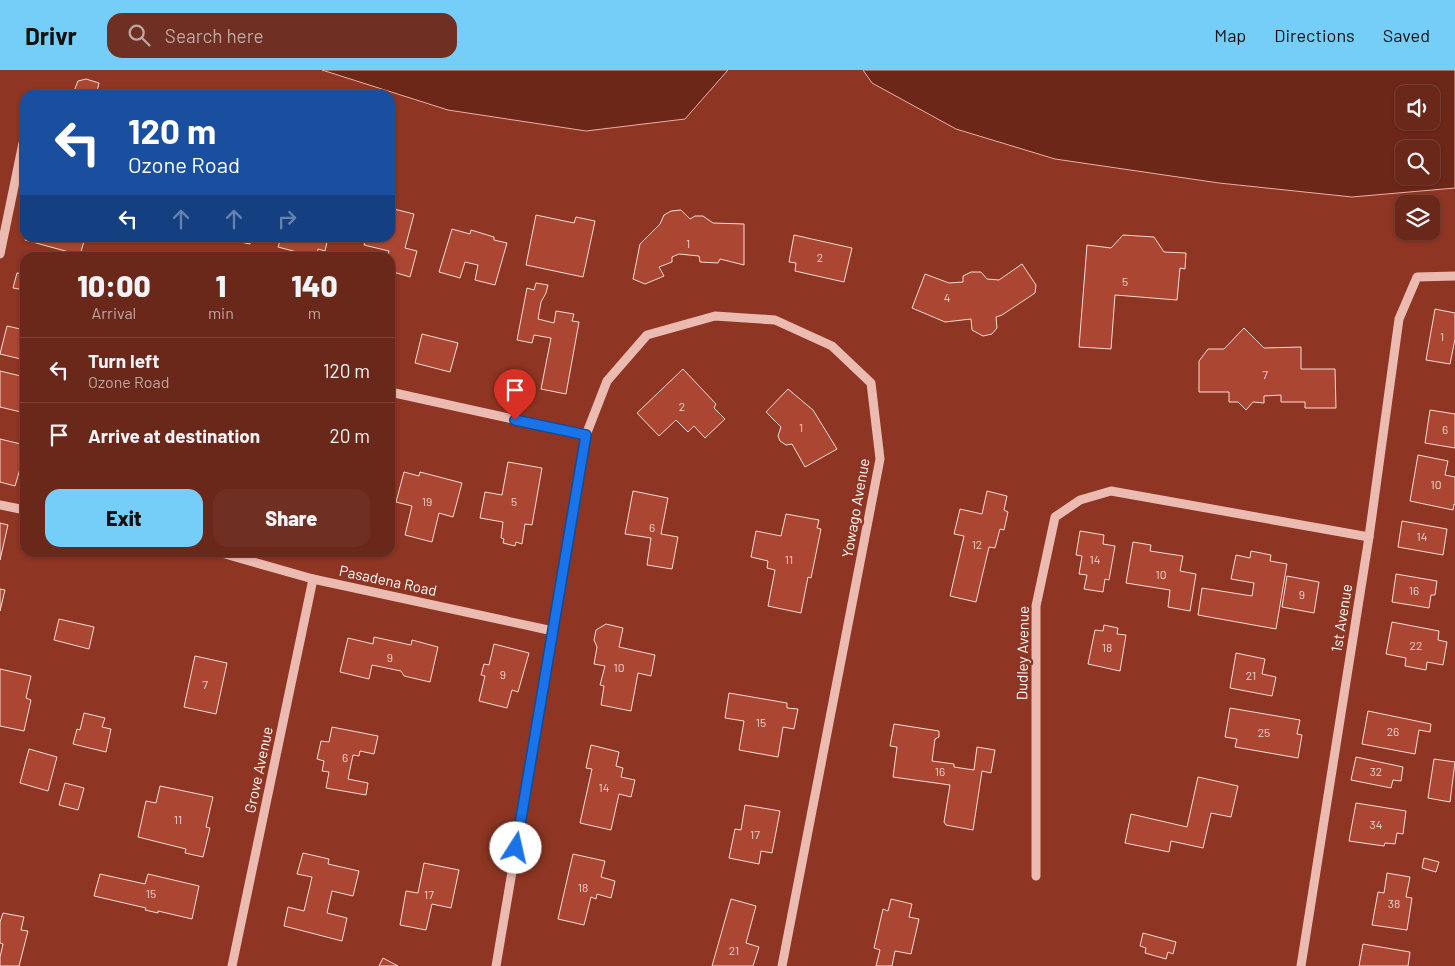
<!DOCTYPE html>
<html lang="en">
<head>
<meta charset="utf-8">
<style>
  body { margin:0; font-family:Barlow,sans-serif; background:#6f3023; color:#f1f3f6; height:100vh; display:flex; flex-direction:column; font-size:19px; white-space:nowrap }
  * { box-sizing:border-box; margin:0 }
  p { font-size:16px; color:#bea6a2 }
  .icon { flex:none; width:28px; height:28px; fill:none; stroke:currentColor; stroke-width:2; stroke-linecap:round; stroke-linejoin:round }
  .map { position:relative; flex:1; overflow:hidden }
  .sheet { position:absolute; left:20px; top:182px; width:375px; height:305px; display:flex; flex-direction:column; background:#6a281a; border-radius:15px; box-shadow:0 1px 4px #0004,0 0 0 1px #7d4439 }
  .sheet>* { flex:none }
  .banner { position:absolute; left:20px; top:20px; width:375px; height:152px; border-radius:15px; box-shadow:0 1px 4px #0004,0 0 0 1px #7d4439; background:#1a4fa0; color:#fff; overflow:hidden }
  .controls { position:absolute; left:1395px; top:15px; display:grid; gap:10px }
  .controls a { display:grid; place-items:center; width:45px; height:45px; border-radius:10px; background:#6a281a; box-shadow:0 1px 4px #0004,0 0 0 1px #7d4439; font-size:25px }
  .pin { position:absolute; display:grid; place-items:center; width:42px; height:42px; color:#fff; margin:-51px -21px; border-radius:50% 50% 50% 0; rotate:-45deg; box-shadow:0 0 5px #0007 }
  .pin .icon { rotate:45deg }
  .me { position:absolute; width:55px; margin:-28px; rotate:10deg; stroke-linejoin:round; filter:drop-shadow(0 0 4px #0008) }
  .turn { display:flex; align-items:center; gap:18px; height:105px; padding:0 25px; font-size:22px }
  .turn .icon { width:65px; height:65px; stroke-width:2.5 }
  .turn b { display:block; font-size:35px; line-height:42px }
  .lanes { display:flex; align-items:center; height:48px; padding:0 25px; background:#0003; justify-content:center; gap:25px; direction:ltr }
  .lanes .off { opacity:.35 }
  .eta { display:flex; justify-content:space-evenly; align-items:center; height:85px; text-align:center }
  .eta b { font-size:30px; font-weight:800; line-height:35px }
  .cta { display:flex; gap:10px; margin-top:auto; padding:10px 25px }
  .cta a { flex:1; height:58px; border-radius:15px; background:#75cef7; color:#111; font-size:20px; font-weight:800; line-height:58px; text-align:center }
  .cta a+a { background:#6f3023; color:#f1f3f6 }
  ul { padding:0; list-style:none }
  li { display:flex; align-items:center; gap:15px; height:65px; padding:0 25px; border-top:1px solid #7d4439 }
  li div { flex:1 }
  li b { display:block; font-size:19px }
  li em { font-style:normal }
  header { display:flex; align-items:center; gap:30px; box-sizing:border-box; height:70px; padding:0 25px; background:#75cef7; color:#111 }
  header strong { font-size:24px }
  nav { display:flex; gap:28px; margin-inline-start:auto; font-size:18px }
  .search { width:350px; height:45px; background:#6f3023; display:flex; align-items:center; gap:12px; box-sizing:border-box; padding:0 18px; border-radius:15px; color:#bea6a2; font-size:19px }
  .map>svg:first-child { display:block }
  .water { fill:#6d2718; stroke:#ecb0a6; fill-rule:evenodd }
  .building { fill:#ab4633; stroke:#f9dcd7 }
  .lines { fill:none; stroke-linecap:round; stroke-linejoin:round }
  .minor { stroke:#ebbbb2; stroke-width:9 }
  .route-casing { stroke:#114b97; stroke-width:12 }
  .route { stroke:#1a73e8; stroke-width:9 }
  .labels { text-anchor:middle; stroke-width:5; stroke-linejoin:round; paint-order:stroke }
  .number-label { font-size:12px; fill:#ead1cc }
  .street-label { font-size:15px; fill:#fff; stroke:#8e3523 }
</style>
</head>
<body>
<header>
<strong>Drivr</strong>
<div class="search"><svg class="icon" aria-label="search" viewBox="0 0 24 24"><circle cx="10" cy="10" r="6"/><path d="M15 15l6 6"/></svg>Search here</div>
<nav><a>Map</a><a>Directions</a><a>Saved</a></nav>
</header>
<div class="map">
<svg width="1455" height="896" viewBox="0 0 1455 896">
  <rect width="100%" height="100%" fill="#8e3523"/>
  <!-- water -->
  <g class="water">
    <polygon points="322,0 728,0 685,49 586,61 448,40"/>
    <path d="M863 0H1455V118L1352 127 1219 113 1055 89 956 59 872 13ZM1404 24H1431V51H1404ZM1404 79H1431V106H1404Z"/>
  </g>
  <!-- building -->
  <g class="building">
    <polygon points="86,9 99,13 96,25 75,25 74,21 78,11"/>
    <polygon points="390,138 414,144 405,178 417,181 410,207 390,201 390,188 387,188 389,181 364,175 366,168 390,168"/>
    <polygon points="681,140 690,149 695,146 703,146 713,153 744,154 744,195 720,189 718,193 700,192 699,186 679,184 672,187 672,192 659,197 664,206 645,214 633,209 640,174 660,154 664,145 671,141"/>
    <polygon points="536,145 574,153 576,147 595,151 583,207 526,195"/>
    <polygon points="452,159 470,164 471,160 494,167 494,170 507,173 495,215 475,210 478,195 465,192 460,208 439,202"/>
    <polygon points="794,165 852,178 844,212 795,201 796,193 789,192"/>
    <polygon points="1123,165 1154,167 1164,182 1186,183 1185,199 1180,198 1177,230 1115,225 1111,279 1079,277 1087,175 1111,178"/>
    <polygon points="26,168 85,168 80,185 25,170"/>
    <polygon points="220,168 252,168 250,174"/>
    <polygon points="281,168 328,168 325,181 318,179 316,187 278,177"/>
    <polygon points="1022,194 1036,215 1035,223 1002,245 996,247 997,258 992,264 983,266 972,260 971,249 945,252 912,238 925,204 949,213 963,212 963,206 971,202 981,202 987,209 999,210"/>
    <polygon points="25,202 25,220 13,218 17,203 24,204"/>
    <polygon points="536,213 548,215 546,223 541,232 538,249 554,253 556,241 574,244 572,251 579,252 566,324 541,319 551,268 534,265 532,273 517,270 527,218 534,220"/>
    <polygon points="1435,239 1455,243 1455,269 1450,294 1426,290"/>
    <polygon points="7,256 25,260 25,290 0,284"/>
    <polygon points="1244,258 1264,278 1301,277 1301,299 1335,299 1336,338 1305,338 1305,332 1281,332 1281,325 1264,326 1264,333 1253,332 1246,340 1238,332 1229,332 1229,322 1199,322 1199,291 1208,279 1224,279"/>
    <polygon points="422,264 458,273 450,302 415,293"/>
    <polygon points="683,299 716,334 714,338 725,349 705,368 694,356 688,362 676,350 659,366 637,343"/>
    <polygon points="0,301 25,307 25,343 0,337"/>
    <polygon points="788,319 813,340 837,379 805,397 792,374 786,375 780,371 778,366 781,357 766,342"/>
    <polygon points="1430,340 1455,344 1455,378 1425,373"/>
    <polygon points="0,369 25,375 25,401 20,399 15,416 0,412"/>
    <polygon points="1418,385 1448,391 1445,405 1455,407 1455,435 1454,434 1453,440 1410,431"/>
    <polygon points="508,392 542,398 532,455 525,454 522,474 516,472 515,476 503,473 504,469 501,468 503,452 480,448 485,422 502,425"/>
    <polygon points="404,402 419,406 420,402 462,413 453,447 439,443 432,472 405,465 412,436 396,432"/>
    <polygon points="633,421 668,428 661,464 678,467 672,499 647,495 651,468 625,464"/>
    <polygon points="987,421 1007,426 1004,440 1008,442 1004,460 1000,459 995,478 989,477 976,532 950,526 964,466 954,464 960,439 982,444"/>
    <polygon points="786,444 819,450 817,458 821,459 811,508 808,507 801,543 768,536 775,500 767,498 768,491 751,487 756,461 781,466"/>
    <polygon points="1402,451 1447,459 1443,485 1398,477"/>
    <polygon points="0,453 8,455 0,490"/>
    <polygon points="1080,461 1104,465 1103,474 1115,476 1109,510 1105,509 1103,522 1084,519 1087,505 1079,504 1082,486 1076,485"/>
    <polygon points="1133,472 1151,475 1150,481 1183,486 1180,501 1196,504 1190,541 1168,537 1170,520 1126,513"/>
    <polygon points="1251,481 1271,485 1270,491 1287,494 1276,559 1198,545 1202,518 1252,526 1254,513 1231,509 1236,485 1250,488"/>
    <polygon points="1396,504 1437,511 1435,525 1431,525 1429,538 1392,532"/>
    <polygon points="1287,506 1319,512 1314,543 1282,537"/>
    <polygon points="0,519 5,520 0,541"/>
    <polygon points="59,549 94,557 89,579 54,570"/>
    <polygon points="1392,552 1439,561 1438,570 1447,572 1443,595 1427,592 1426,600 1405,596 1406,588 1386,584"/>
    <polygon points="606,554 623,558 619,577 655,585 651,606 638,603 631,641 601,635 604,616 600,615 605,596 594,594 597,577 594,570 596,560"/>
    <polygon points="1104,555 1118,558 1117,564 1126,565 1120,601 1088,594 1095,560 1103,561"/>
    <polygon points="374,567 411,575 412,570 438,577 430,612 404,606 401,601 372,595 369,609 340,602 348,568 373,574"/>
    <polygon points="494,574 529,583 518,622 512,620 507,638 479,631 485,606 481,605 484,594 489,595"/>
    <polygon points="1236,583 1265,589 1262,604 1276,607 1272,626 1230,618"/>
    <polygon points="195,586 227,593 216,644 184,637"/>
    <polygon points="0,599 31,606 26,628 31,630 24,661 0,656"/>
    <polygon points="729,623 787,633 787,638 798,639 794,659 783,657 778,687 739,680 744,651 725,648"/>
    <polygon points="1230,638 1300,650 1297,664 1302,665 1298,688 1235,677 1237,669 1225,667"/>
    <polygon points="1368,641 1431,654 1430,662 1419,660 1415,684 1362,674"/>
    <polygon points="84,643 105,648 102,657 111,659 106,682 73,674 77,659 80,660"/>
    <polygon points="894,654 939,661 939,667 935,669 932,691 954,694 954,697 974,700 977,677 995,680 991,703 982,701 973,760 946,755 944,752 950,715 893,707 897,677 890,676"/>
    <polygon points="332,657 378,666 374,684 360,681 359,686 353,685 348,709 368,713 366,725 326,718 329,702 322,701 324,691 317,689 321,671 329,672"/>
    <polygon points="591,675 619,682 616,696 623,698 621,707 635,710 631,727 619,724 611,760 580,753 592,699 586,698"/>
    <polygon points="29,679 57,687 48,721 20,713"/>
    <polygon points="1356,687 1403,697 1401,711 1393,710 1391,718 1351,710"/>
    <polygon points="1434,689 1455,692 1450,732 1428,728"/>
    <polygon points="1198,707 1238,716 1231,747 1211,743 1203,778 1171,771 1169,782 1125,773 1131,744 1187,757"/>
    <polygon points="65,713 84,718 78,740 59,735"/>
    <polygon points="160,716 213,727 206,757 210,758 203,787 185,783 186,779 138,767 146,731 156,733"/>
    <polygon points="1356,733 1406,741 1403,764 1397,763 1395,774 1385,773 1384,776 1349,771"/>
    <polygon points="745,735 780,741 772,783 761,781 759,794 729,788 735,759 741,760"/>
    <polygon points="303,783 329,789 328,794 359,801 353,826 332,821 327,843 347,848 342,871 284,856 288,837 304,841 312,807 297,804"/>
    <polygon points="573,784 605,791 601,807 615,811 611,828 597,824 596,829 591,827 584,855 558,849"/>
    <polygon points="1424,788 1439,792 1436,802 1422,798"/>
    <polygon points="424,793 459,800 451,838 432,834 426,860 400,855 406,821 418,823"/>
    <polygon points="1387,803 1410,807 1406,827 1412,828 1407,860 1372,855 1378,822 1384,823"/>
    <polygon points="100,804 145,814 148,804 199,816 192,849 158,841 158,843 145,840 146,838 94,826"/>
    <polygon points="731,829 756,836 746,873 759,877 753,896 712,896"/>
    <polygon points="891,829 912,834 909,847 919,849 911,884 895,881 892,896 876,896 880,880 874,878 883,839 888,841"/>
    <polygon points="3,843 24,847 21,860 28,861 19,896 0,896 0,887 3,874 0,873 0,852"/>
    <polygon points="1143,863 1176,872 1173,884 1168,882 1166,889 1145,883 1146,878 1140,876"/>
    <polygon points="1363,874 1410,882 1408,896 1359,896"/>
    <polygon points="383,888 398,896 379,896"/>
  </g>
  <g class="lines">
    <!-- minor -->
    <g class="minor">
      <polyline points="0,184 23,73"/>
      <polyline points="390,322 586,365"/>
      <polyline points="0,435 25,440"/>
      <polyline points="218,482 313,509 553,561"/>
      <polyline points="1036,806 1036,536 1055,447 1080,430 1111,421 1369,467"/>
      <polyline points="232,896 313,509"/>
      <polyline points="496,896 586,365 607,311 647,265 715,246 775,250 832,276 871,313 880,389 782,896"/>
      <polyline points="1301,896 1369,467 1399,249 1417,207 1455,206"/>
    </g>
  </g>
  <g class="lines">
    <defs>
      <polyline id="route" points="515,350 586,365 516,778"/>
    </defs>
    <!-- route casing -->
    <use href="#route" class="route-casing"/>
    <!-- route -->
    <use href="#route" class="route"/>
  </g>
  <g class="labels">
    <!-- number labels -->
    <g class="number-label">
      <text x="688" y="178">1</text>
      <text x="820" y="192">2</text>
      <text x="1125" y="216">5</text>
      <text x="947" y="232">4</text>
      <text x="1442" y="271">1</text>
      <text x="1265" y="309">7</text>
      <text x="682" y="341">2</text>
      <text x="801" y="362">1</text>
      <text x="1445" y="364">6</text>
      <text x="1436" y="419">10</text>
      <text x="427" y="436">19</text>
      <text x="514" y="436">5</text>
      <text x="652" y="462">6</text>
      <text x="1422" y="471">14</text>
      <text x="977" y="479">12</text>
      <text x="789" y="494">11</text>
      <text x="1095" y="494">14</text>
      <text x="1161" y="509">10</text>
      <text x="1414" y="525">16</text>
      <text x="1302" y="529">9</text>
      <text x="1416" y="580">22</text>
      <text x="1107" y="582">18</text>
      <text x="390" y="592">9</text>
      <text x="619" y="602">10</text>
      <text x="503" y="609">9</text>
      <text x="1251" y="610">21</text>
      <text x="205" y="619">7</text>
      <text x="761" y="657">15</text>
      <text x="1393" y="666">26</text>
      <text x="1264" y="667">25</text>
      <text x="345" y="692">6</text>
      <text x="940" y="706">16</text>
      <text x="1376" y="706">32</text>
      <text x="604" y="722">14</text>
      <text x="178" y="754">11</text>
      <text x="1376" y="759">34</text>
      <text x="755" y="769">17</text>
      <text x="583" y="822">18</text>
      <text x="151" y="828">15</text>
      <text x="429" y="829">17</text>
      <text x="1394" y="838">38</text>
      <text x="734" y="885">21</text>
    </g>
    <!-- street labels -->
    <g class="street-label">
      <text transform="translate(856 438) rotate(-80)" y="5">Yowago Avenue</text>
      <text transform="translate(388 511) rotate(12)" y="5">Pasadena Road</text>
      <text transform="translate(1342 548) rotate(-81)" y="5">1st Avenue</text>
      <text transform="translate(1023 583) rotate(-89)" y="5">Dudley Avenue</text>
      <text transform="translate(259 700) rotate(-78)" y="5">Grove Avenue</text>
    </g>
  </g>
</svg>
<div class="controls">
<a><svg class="icon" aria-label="sound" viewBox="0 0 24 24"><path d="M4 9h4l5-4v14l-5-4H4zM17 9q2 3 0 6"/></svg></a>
<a><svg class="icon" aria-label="search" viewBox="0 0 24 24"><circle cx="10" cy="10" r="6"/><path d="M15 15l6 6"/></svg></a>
<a><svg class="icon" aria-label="layers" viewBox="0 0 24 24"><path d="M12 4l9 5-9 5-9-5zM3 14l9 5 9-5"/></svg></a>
</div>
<div class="pin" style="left:515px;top:350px;background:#d93025"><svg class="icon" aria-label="arrive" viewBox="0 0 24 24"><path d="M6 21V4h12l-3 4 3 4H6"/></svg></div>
<svg class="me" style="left:516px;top:778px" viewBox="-20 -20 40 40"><circle r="19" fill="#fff"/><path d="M0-13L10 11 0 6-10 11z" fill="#1a73e8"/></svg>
<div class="banner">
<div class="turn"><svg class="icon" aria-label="left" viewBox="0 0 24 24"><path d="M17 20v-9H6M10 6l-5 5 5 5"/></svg><div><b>120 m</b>Ozone Road</div></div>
<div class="lanes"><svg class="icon" aria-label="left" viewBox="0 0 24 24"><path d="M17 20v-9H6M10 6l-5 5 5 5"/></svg><svg class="icon off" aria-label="ahead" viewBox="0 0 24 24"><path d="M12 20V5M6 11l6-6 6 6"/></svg><svg class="icon off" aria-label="ahead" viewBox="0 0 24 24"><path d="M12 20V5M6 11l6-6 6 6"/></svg><svg class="icon off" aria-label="right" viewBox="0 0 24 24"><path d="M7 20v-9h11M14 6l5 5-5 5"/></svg></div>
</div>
<section class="sheet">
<div class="eta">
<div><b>10:00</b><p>Arrival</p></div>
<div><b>1</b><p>min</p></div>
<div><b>140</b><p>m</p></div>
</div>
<ul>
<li><svg class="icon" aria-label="left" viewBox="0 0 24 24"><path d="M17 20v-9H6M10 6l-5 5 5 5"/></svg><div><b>Turn left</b><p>Ozone Road</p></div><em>120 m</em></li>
<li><svg class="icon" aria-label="arrive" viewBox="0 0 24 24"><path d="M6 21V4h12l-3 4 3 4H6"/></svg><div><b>Arrive at destination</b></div><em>20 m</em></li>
</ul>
<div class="cta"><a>Exit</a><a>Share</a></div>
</section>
</div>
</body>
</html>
